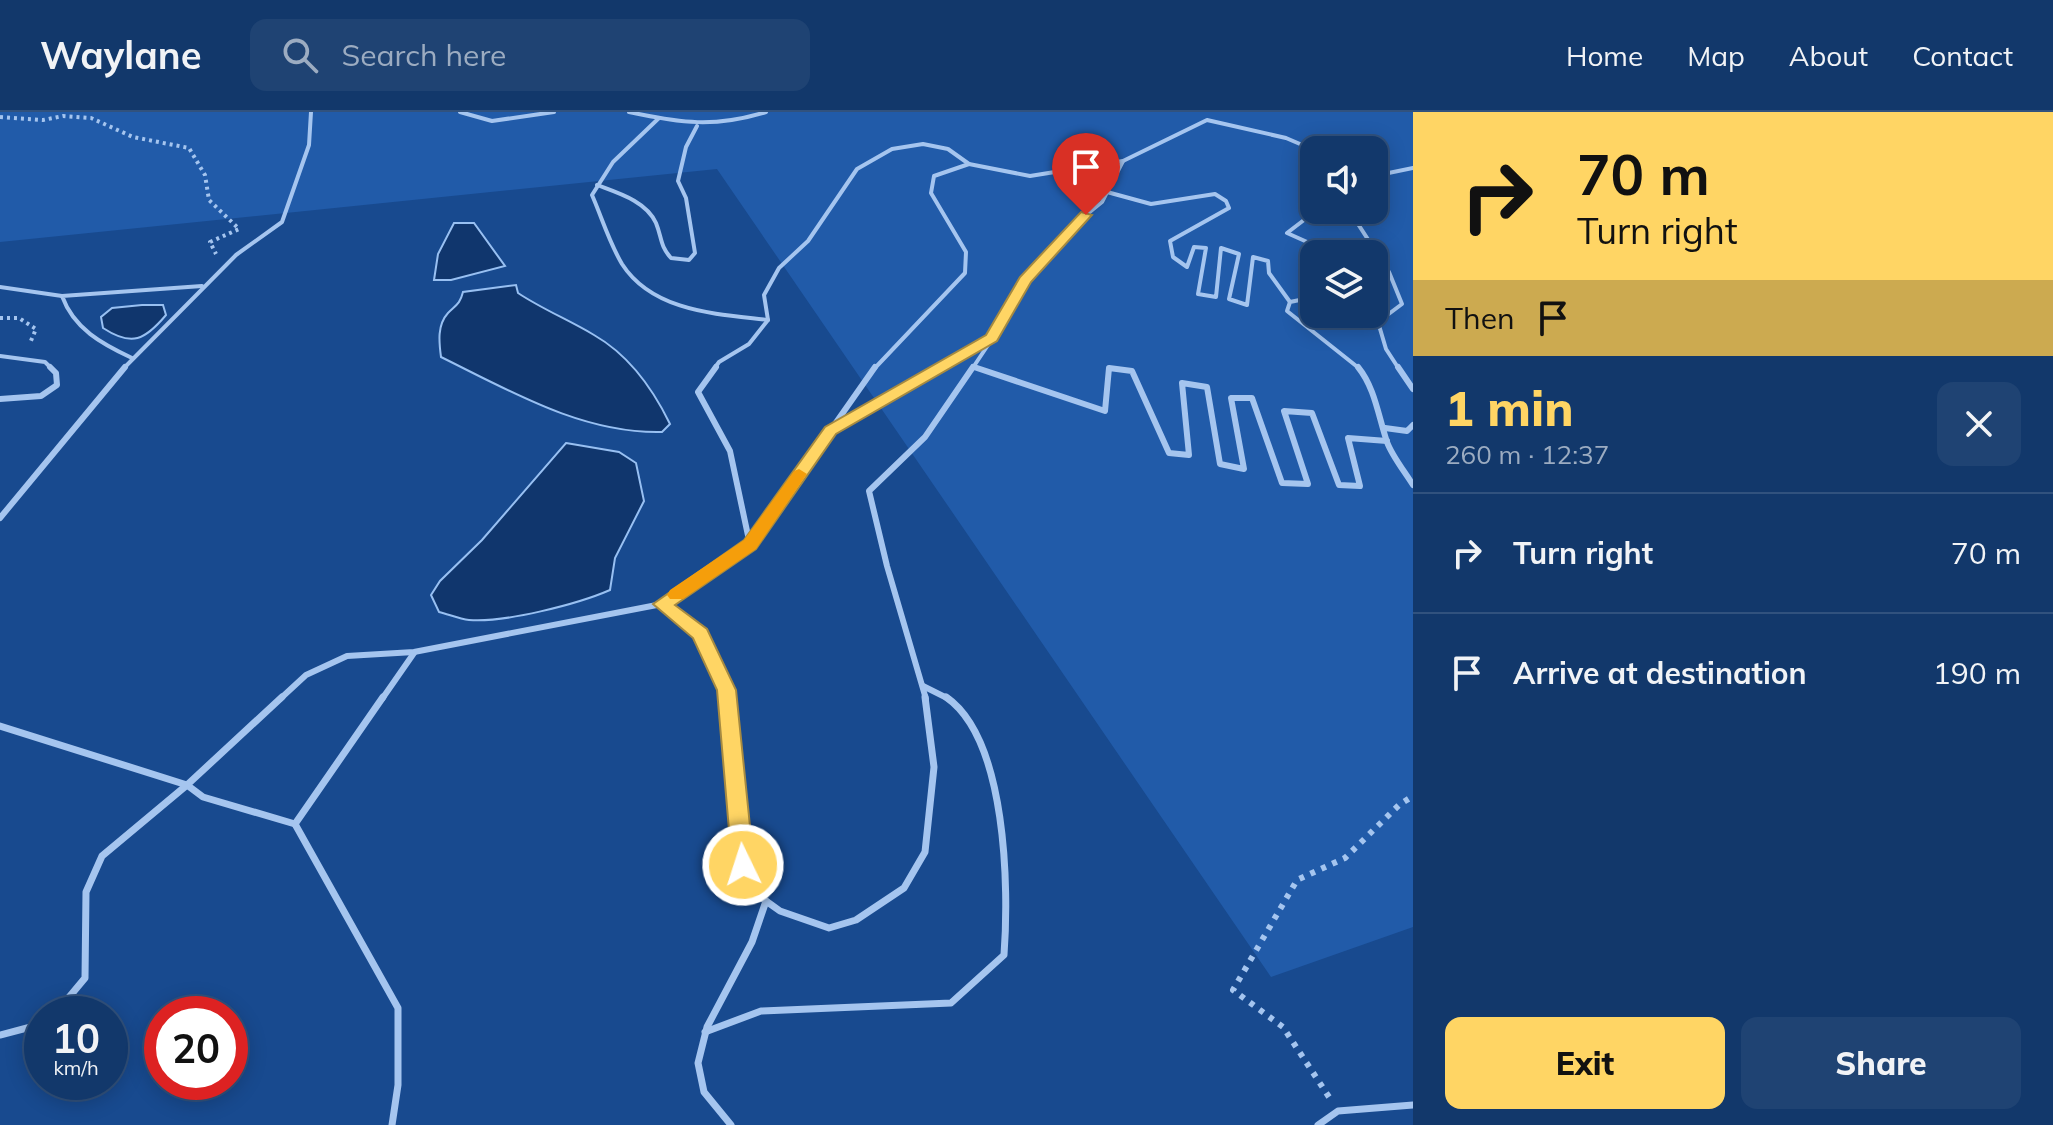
<!DOCTYPE html>
<html lang="en">
<head>
<meta charset="utf-8">
<style>
  body { margin:0; font-family:Mulish,sans-serif; background:#1f4373; color:#f1f3f6; height:100vh; display:flex; flex-direction:column; font-size:30px; white-space:nowrap }
  * { box-sizing:border-box; margin:0 }
  p { font-size:26px; color:#9cacc1 }
  .icon { flex:none; width:44px; height:44px; fill:none; stroke:currentColor; stroke-width:2; stroke-linecap:round; stroke-linejoin:round }
  .map { position:relative; flex:1; overflow:hidden }
  .panel { display:flex; flex-direction:column; background:#12386b; width:640px }
  .panel>* { flex:none }
  .guide { background:#ffd564; color:#111; overflow:hidden }
  .buttons { position:absolute; left:1300px; top:24px; display:grid; gap:16px }
  .buttons a { display:grid; place-items:center; width:88px; height:88px; border-radius:16px; background:#12386b; box-shadow:0 4px 20px #0003,0 0 0 2px #31527e; font-size:40px }
  .speed { position:absolute; left:24px; top:884px; display:flex; gap:16px; font-size:40px; font-weight:700; text-align:center }
  .speed>* { display:grid; place-content:center; width:104px; height:104px; border-radius:50%; background:#12386b; box-shadow:0 4px 20px #0003,0 0 0 2px #31527e; line-height:1 }
  .speed small { font-size:20px; font-weight:400 }
  .speed .limit { border:12px solid #d22; background:#fff; color:#111 }
  .pin { position:absolute; display:grid; place-items:center; width:68px; height:68px; color:#fff; margin:-82px -34px; border-radius:50% 50% 50% 0; rotate:-45deg; box-shadow:0 0 8px #0007 }
  .pin .icon { rotate:45deg }
  .me { position:absolute; width:88px; margin:-44px; rotate:356deg; stroke-linejoin:round; filter:drop-shadow(0 0 6px #0008) }
  .turn { display:flex; align-items:center; gap:28px; height:168px; padding:0 32px; font-size:36px }
  .turn .icon { width:104px; height:104px; stroke-width:2.5 }
  .turn b { display:block; font-size:56px; line-height:68px }
  .then { display:flex; align-items:center; height:76px; padding:0 32px; background:#0003; gap:16px; font-size:30px }
  .round { display:grid; place-items:center; flex:none; width:84px; height:84px; border-radius:16px; background:#1f4373 }
  .summary { display:flex; align-items:center; justify-content:space-between; height:136px; padding:0 32px }
  h1 { font-size:48px; font-weight:800; line-height:60px; color:#ffd564 }
  .primary-button { display:flex; gap:16px; margin-top:auto; padding:16px 32px }
  .primary-button a { flex:1; height:92px; border-radius:16px; background:#ffd564; color:#111; font-size:32px; font-weight:800; line-height:92px; text-align:center }
  .primary-button a+a { background:#1f4373; color:#f1f3f6 }
  ul { padding:0; list-style:none }
  li { display:flex; align-items:center; gap:24px; height:120px; padding:0 32px; border-top:2px solid #31527e }
  li div { flex:1 }
  li b { display:block; font-size:30px }
  li em { font-style:normal }
  header { display:flex; align-items:center; gap:48px; box-sizing:border-box; height:112px; padding:0 40px; background:#12386b; border-bottom:2px solid #31527e }
  header strong { font-size:38px }
  nav { display:flex; gap:44px; margin-inline-start:auto; font-size:28px }
  .search { width:560px; height:72px; background:#1f4373; display:flex; align-items:center; gap:20px; box-sizing:border-box; padding:0 28px; border-radius:16px; color:#9cacc1; font-size:30px }
  main { display:flex; flex:1; min-height:0 }
  .map>svg:first-child { display:block }
  .green { fill:#215ba9; fill-rule:evenodd }
  .water { fill:#10366d; stroke:#98c0f2; stroke-width:2 }
  .lines { fill:none; stroke-linecap:round; stroke-linejoin:round }
  .path-far1 { stroke:#a5c5ef; stroke-width:4; stroke-dasharray:3 4; stroke-linecap:butt }
  .path { stroke:#a5c5ef; stroke-width:6; stroke-dasharray:5 7; stroke-linecap:butt }
  .lane-far2 { stroke:#a5c5ef; stroke-width:4 }
  .lane-far1 { stroke:#a5c5ef; stroke-width:6 }
  .lane { stroke:#a5c5ef; stroke-width:7 }
  .route { fill:#ffd564; stroke:#a68a41; stroke-width:2 }
  .slow { fill:#f59e0b }
</style>
</head>
<body>
<header>
<strong>Waylane</strong>
<div class="search"><svg class="icon" aria-label="search" viewBox="0 0 24 24"><circle cx="10" cy="10" r="6"/><path d="M15 15l6 6"/></svg>Search here</div>
<nav><a>Home</a><a>Map</a><a>About</a><a>Contact</a></nav>
</header>
<main>
<div class="map">
<svg width="1413" height="1013" viewBox="0 0 1413 1013">
  <rect width="100%" height="100%" fill="#184a8f"/>
  <!-- green -->
  <path class="green" d="M0 0H1413V815L1271 865 717 57 0 130ZM1314 38H1374V98H1314ZM1314 142H1374V202H1314Z"/>
  <!-- water -->
  <g class="water">
    <polygon points="454,111 474,111 505,154 451,168 434,168 438,142"/>
    <path d="M516 173 518 181C542 197 569 208 594 223 629 243 653 277 670 312L662 320C583 322 510 279 441 245 439 230 437 213 448 201 456 193 460 192 463 180Z"/>
    <path d="M142 193H163L166 203C145 228 132 235 103 216L101 205 112 196Z"/>
    <path d="M566 331 619 340 636 351 644 389 615 446 610 478C578 492 504 511 469 508 459 507 448 502 439 500L431 483 440 469 482 428Z"/>
  </g>
  <g class="lines">
    <!-- path-far1 -->
    <g class="path-far1">
      <polyline points="0,5 43,8 63,4 91,6 133,25 189,36 205,63 209,88 239,117 210,130 216,142"/>
      <polyline points="0,206 19,206 36,217 30,231"/>
    </g>
    <!-- path -->
    <polyline class="path" points="1329,985 1283,915 1233,878 1297,768 1345,746 1399,693 1413,684"/>
    <!-- lane-far2 -->
    <g class="lane-far2">
      <polyline points="460,0 492,9 554,0"/>
      <path d="M629 0C681 11 714 16 766 0"/>
      <path d="M659 6 613 50 592 83C602 106 609 130 622 152 653 200 717 202 768 208"/>
      <polyline points="1374,64 1413,56"/>
      <path d="M597 73C618 81 646 89 656 111 662 126 660 134 671 146L689 148 695 141 686 86 678 69 686 35 697 14"/>
      <polyline points="1107,80 1151,92 1215,82 1226,89 1229,96 1170,129 1173,145 1187,155 1194,135 1206,136 1198,182 1216,185 1221,136 1239,142 1229,187 1247,193 1253,145 1268,149 1269,161 1290,190"/>
      <polyline points="1317,98 1287,121 1334,142"/>
      <polyline points="1349,98 1389,160 1402,192 1378,210 1386,237 1399,257"/>
      <polyline points="0,175 62,184"/>
      <polyline points="1314,185 1290,190 1287,199 1360,257"/>
      <polyline points="0,244 45,250 52,257"/>
      <path d="M132 246C102 232 74 217 62 184L202 174"/>
      <polyline points="973,254 980,257"/>
      <polyline points="123,257 236,143 282,110 309,33 311,0"/>
      <polyline points="714,257 719,250 749,232 768,208 764,183 779,156 808,129 857,57 892,37 923,32 948,37 969,52 1030,64 1123,49 1207,8 1286,26 1314,38"/>
      <polyline points="874,257 965,161 966,140 931,81 934,64 969,52"/>
      <polyline points="939,257 991,227"/>
      <polyline points="972,257 1004,209 1025,168 1070,116 1102,90 1123,49"/>
      <polyline points="1109,257 1113,257"/>
    </g>
    <!-- lane-far1 -->
    <g class="lane-far1">
      <polyline points="716,255 698,280 730,339 750,433"/>
      <polyline points="974,255 1105,299 1109,256 1132,259 1169,341 1189,343 1182,271 1207,275 1220,352 1244,357 1231,286 1252,286 1282,371 1308,372 1284,299 1312,301 1339,373 1360,374 1348,326 1387,329"/>
      <path d="M1358 255C1375 276 1378 303 1387 330 1392 344 1405 360 1413 373"/>
      <polyline points="1398,255 1413,277"/>
      <polyline points="0,287 41,284 57,273 56,261 50,255"/>
      <polyline points="834,316 942,255"/>
      <polyline points="1385,316 1407,319 1413,313"/>
      <polyline points="0,406 125,255"/>
      <polyline points="662,492 701,522 727,578 728,587"/>
      <polyline points="923,574 949,587"/>
      <polyline points="280,587 306,563 347,544 414,540 662,492 750,433 875,255"/>
      <polyline points="382,587 414,541"/>
      <polyline points="926,587 887,454 869,379 925,325 973,255"/>
    </g>
    <!-- lane -->
    <g class="lane">
      <polyline points="728,585 743,753 759,784 780,799 829,816 856,808 904,776 925,740 934,655 925,585"/>
      <polyline points="0,614 187,673 203,685 295,712 398,896 398,973 392,1013"/>
      <polyline points="295,712 383,585"/>
      <polyline points="55,902 85,866 86,780 102,744 187,673 282,585"/>
      <path d="M705 920 761 899 951 891 1004 843C1009 777 1007 627 946 585"/>
      <polyline points="0,923 42,912"/>
      <polyline points="731,1013 704,980 698,951 707,915 752,830 766,789"/>
      <polyline points="1318,1013 1338,999 1413,993"/>
    </g>
  </g>
  <!-- route -->
  <polygon class="route" points="1081,100 1092,103 1031,170 997,229 836,322 756,437 675,493 707,517 736,578 754,753 751,760 743,763 735,760 732,753 717,578 693,526 653,492 744,428 825,315 986,223 1020,165"/>
  <!-- slow -->
  <polygon class="slow" points="799,357 807,362 756,437 683,487 670,487 667,483 670,478 744,428 794,359"/>
</svg>
<div class="buttons">
<a><svg class="icon" aria-label="sound" viewBox="0 0 24 24"><path d="M4 9h4l5-4v14l-5-4H4zM17 9q2 3 0 6"/></svg></a>
<a><svg class="icon" aria-label="layers" viewBox="0 0 24 24"><path d="M12 4l9 5-9 5-9-5zM3 14l9 5 9-5"/></svg></a>
</div>
<div class="speed"><div>10<small>km/h</small></div><div class="limit">20</div></div>
<div class="pin" style="left:1086px;top:103px;background:#d93025"><svg class="icon" aria-label="arrive" viewBox="0 0 24 24"><path d="M6 21V4h12l-3 4 3 4H6"/></svg></div>
<svg class="me" style="left:743px;top:753px" viewBox="-20 -20 40 40"><circle r="17" fill="#ffd564" stroke="#fff" stroke-width="3"/><path d="M0-11L8 9 0 5-8 9z" fill="#fff"/></svg>
</div>
<section class="panel">
<div class="guide">
<div class="turn"><svg class="icon" aria-label="right" viewBox="0 0 24 24"><path d="M7 20v-9h11M14 6l5 5-5 5"/></svg><div><b>70 m</b>Turn right</div></div>
<div class="then">Then<svg class="icon" aria-label="arrive" viewBox="0 0 24 24"><path d="M6 21V4h12l-3 4 3 4H6"/></svg></div>
</div>
<div class="summary"><div><h1>1 min</h1><p>260 m · 12:37</p></div><a class="round"><svg class="icon" aria-label="close" viewBox="0 0 24 24"><path d="M6 6l12 12M18 6L6 18"/></svg></a></div>
<ul>
<li><svg class="icon" aria-label="right" viewBox="0 0 24 24"><path d="M7 20v-9h11M14 6l5 5-5 5"/></svg><div><b>Turn right</b></div><em>70 m</em></li>
<li><svg class="icon" aria-label="arrive" viewBox="0 0 24 24"><path d="M6 21V4h12l-3 4 3 4H6"/></svg><div><b>Arrive at destination</b></div><em>190 m</em></li>
</ul>
<div class="primary-button"><a>Exit</a><a>Share</a></div>
</section>
</main>
</body>
</html>
